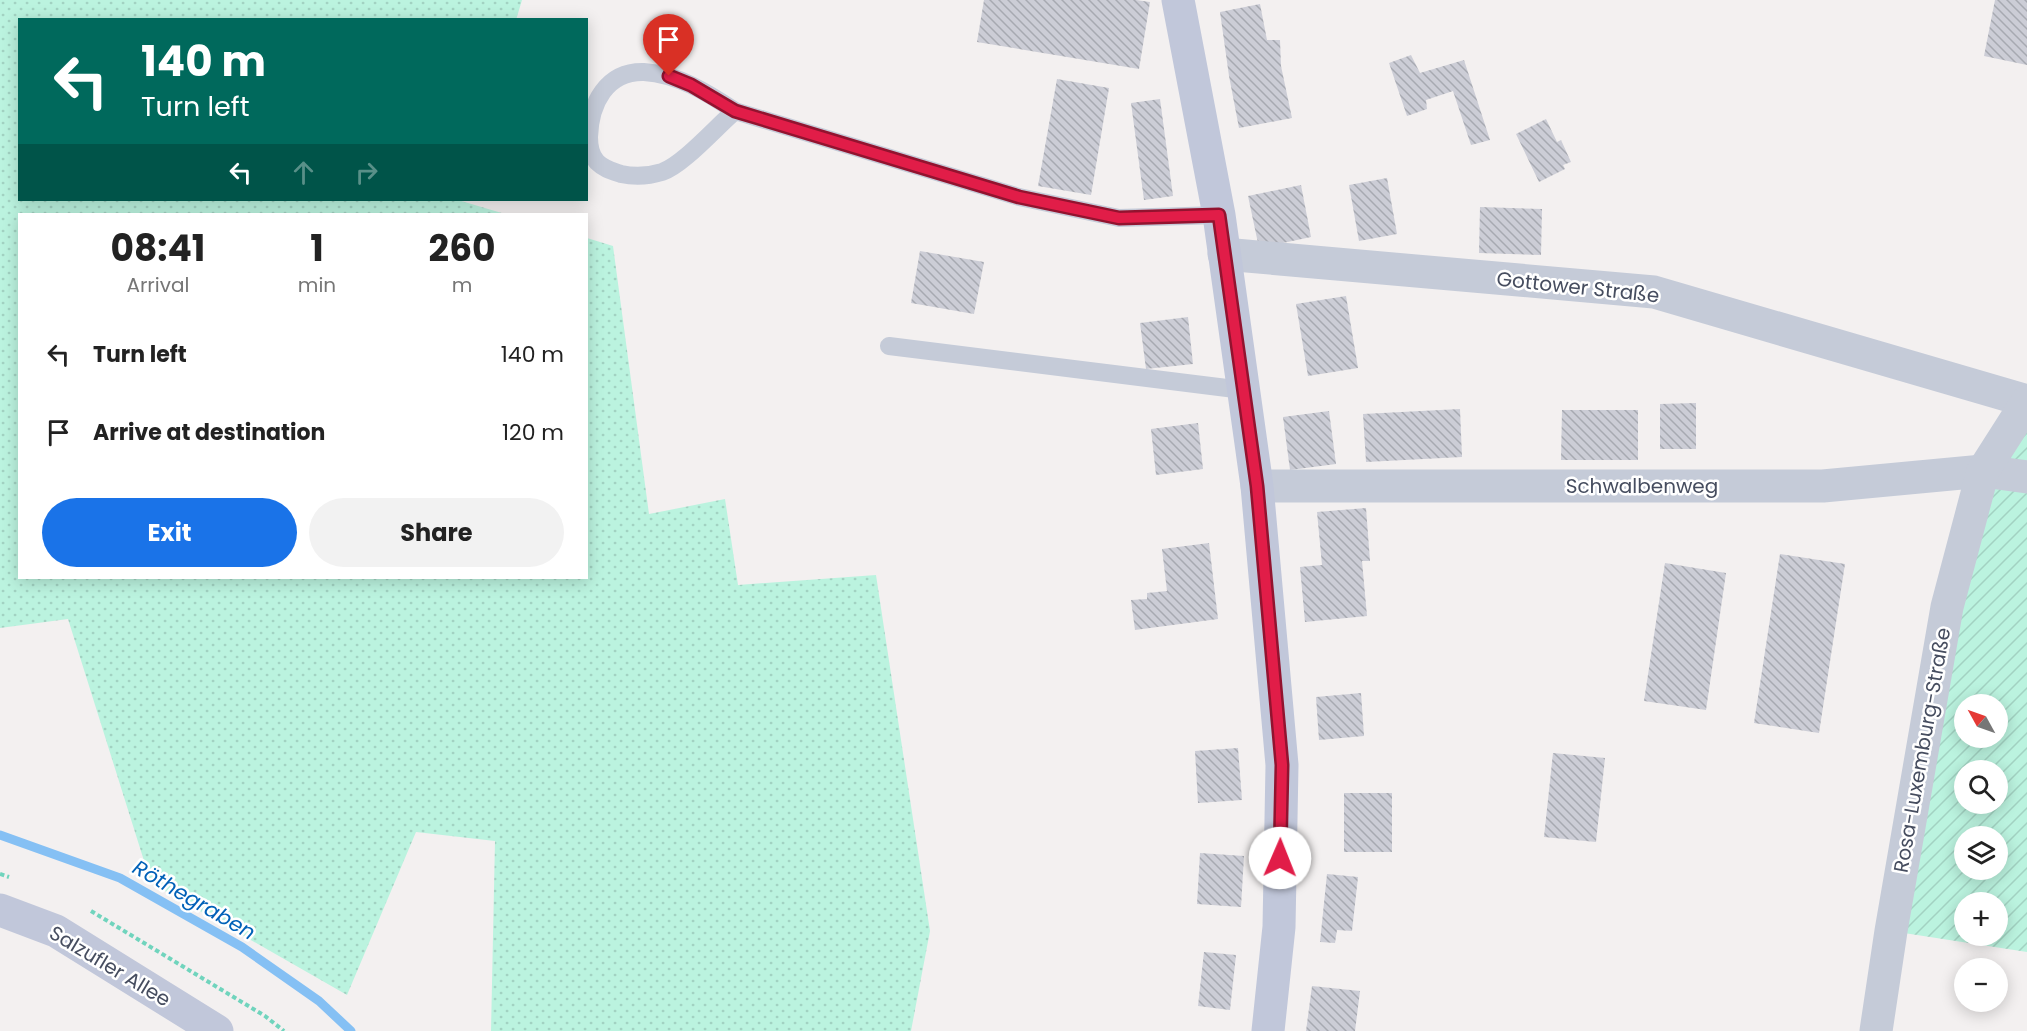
<!DOCTYPE html>
<html lang="en">
<head>
<meta charset="utf-8">
<style>
  body { margin:0; font-family:Poppins,sans-serif; background:#f2f2f2; color:#222; height:100vh; display:flex; flex-direction:column; font-size:22px; white-space:nowrap }
  * { box-sizing:border-box; margin:0 }
  p { font-size:20px; color:#767676 }
  .icon { flex:none; width:33px; height:33px; fill:none; stroke:currentColor; stroke-width:2; stroke-linecap:round; stroke-linejoin:round }
  .map { position:relative; flex:1; overflow:hidden }
  .sheet { position:absolute; left:18px; top:213px; width:570px; height:366px; display:flex; flex-direction:column; background:#fff; border-radius:0px; box-shadow:0 3px 15px #0003 }
  .sheet>* { flex:none }
  .guide { position:absolute; left:18px; top:18px; width:570px; height:183px; border-radius:0px; box-shadow:0 3px 15px #0003; background:#00695c; color:#fff; overflow:hidden }
  .needle { width:39px; rotate:310deg }
  .buttons { position:absolute; left:1954px; top:694px; display:grid; gap:12px }
  .buttons a { display:grid; place-items:center; width:54px; height:54px; border-radius:50%; background:#fff; box-shadow:0 3px 15px #0003; font-size:30px }
  .pin { position:absolute; display:grid; place-items:center; width:51px; height:51px; color:#fff; margin:-62px -26px; border-radius:50% 50% 50% 0; rotate:-45deg; box-shadow:0 0 6px #0007 }
  .pin .icon { rotate:45deg }
  .me { position:absolute; width:66px; margin:-33px; rotate:1deg; stroke-linejoin:round; filter:drop-shadow(0 0 4px #0008) }
  .turn { display:flex; align-items:center; gap:21px; height:126px; padding:0 24px; font-size:27px }
  .turn .icon { width:78px; height:78px; stroke-width:2.5 }
  .turn b { display:block; font-size:42px; line-height:51px }
  .lanes { display:flex; align-items:center; height:57px; padding:0 24px; background:#0003; justify-content:center; gap:30px; direction:ltr }
  .lanes .off { opacity:.35 }
  .eta { display:flex; justify-content:space-evenly; align-items:center; height:102px; text-align:center }
  .eta b { font-size:36px; font-weight:700; line-height:42px }
  .cta { display:flex; gap:12px; margin-top:auto; padding:12px 24px }
  .cta a { flex:1; height:69px; border-radius:36px; background:#1a73e8; color:#fff; font-size:24px; font-weight:700; line-height:69px; text-align:center }
  .cta a+a { background:#f2f2f2; color:#222 }
  ul { padding:0; list-style:none }
  li { display:flex; align-items:center; gap:18px; height:78px; padding:0 24px }
  li div { flex:1 }
  li b { display:block; font-size:22px }
  li em { font-style:normal }
  .map>svg:first-child { display:block }
  .grass { fill:url(#grass-dots) }
  .garden { fill:url(#garden-furrows); fill-rule:evenodd }
  .lines { fill:none; stroke-linecap:round; stroke-linejoin:round }
  .stream { stroke:#85c0f4; stroke-width:9 }
  .building { fill:url(#building-back-hatch) }
  .path { stroke:#70d4bd; stroke-width:4; stroke-dasharray:4.5 3; stroke-linecap:butt }
  .lane { stroke:#c5cbd8; stroke-width:18 }
  .street { stroke:#c5cbd8; stroke-width:33 }
  .secondary { stroke:#c1c7da; stroke-width:33 }
  .route-casing { stroke:#92132f; stroke-width:15 }
  .route { stroke:#e11d48; stroke-width:10 }
  .labels { text-anchor:middle; stroke-width:5; stroke-linejoin:round; paint-order:stroke }
  .street-label { font-size:20px; fill:#464d5f; stroke:#fff }
  .water-label { font-size:21px; font-style:italic; fill:#0061b8; stroke:#fff }
</style>
</head>
<body>
<div class="map">
<svg width="2027" height="1031" viewBox="0 0 2027 1031">
  <defs>
    <pattern id="grass-dots" width="8" height="8" patternUnits="userSpaceOnUse" patternTransform="scale(1.5)"><rect width="8" height="8" fill="#bbf3df"/><path d="M2 2h.1M6 6h.1" fill="none" stroke="#a2d2c2" stroke-width="1.8" stroke-linecap="round"/></pattern>
    <pattern id="garden-furrows" width="10" height="10" patternUnits="userSpaceOnUse" patternTransform="scale(1.5)"><rect width="10" height="10" fill="#bbf3df"/><path d="M-1 1l2-2M0 10L10 0M9 11l2-2" fill="none" stroke="#a2d2c2"/></pattern>
    <pattern id="building-back-hatch" width="6" height="6" patternUnits="userSpaceOnUse" patternTransform="scale(1.5)"><rect width="6" height="6" fill="#cccdd6"/><path d="M-1 5l2 2M0 0l6 6M5-1l2 2" fill="none" stroke="#a7a9b1"/></pattern>
  </defs>
  <rect width="100%" height="100%" fill="#f3f0f0"/>
  <!-- grass -->
  <polygon class="grass" points="0,0 522,0 516,20 20,20 20,200 458,200 505,214 20,214 20,578 586,578 587,238 613,246 649,514 725,499 738,585 876,575 930,931 911,1031 491,1031 495,841 416,832 347,995 151,883 68,619 0,628"/>
  <!-- garden -->
  <path class="garden" d="M2027 402V952L1891 931 1947 607ZM1965 705H1998V738H1965ZM1965 771H1998V804H1965ZM1965 837H1998V870H1965ZM1965 903H1998V936H1965Z"/>
  <g class="lines">
    <!-- stream -->
    <polyline class="stream" points="0,835 120,878 242,947 319,1001 351,1031"/>
  </g>
  <!-- building -->
  <g class="building">
    <polygon points="984,0 1136,0 1150,2 1139,69 977,42"/>
    <polygon points="1995,0 2027,0 2027,65 1984,56"/>
    <polygon points="1260,4 1267,40 1280,40 1281,66 1292,118 1239,128 1229,76 1220,12"/>
    <polygon points="1411,55 1420,73 1464,60 1490,140 1471,145 1453,91 1426,100 1427,109 1407,116 1389,63"/>
    <polygon points="1057,79 1109,88 1091,195 1038,186"/>
    <polygon points="1160,99 1173,196 1144,200 1131,103"/>
    <polygon points="1546,119 1557,142 1561,140 1571,162 1563,165 1565,169 1539,182 1516,134"/>
    <polygon points="1387,178 1397,234 1359,241 1349,185"/>
    <polygon points="1301,185 1311,237 1259,248 1248,196"/>
    <polygon points="1480,207 1542,209 1541,255 1479,253"/>
    <polygon points="920,251 984,262 974,314 911,303"/>
    <polygon points="1346,296 1358,368 1308,376 1296,304"/>
    <polygon points="1188,317 1193,364 1146,369 1140,323"/>
    <polygon points="1696,403 1696,449 1660,449 1660,404"/>
    <polygon points="1460,409 1462,457 1366,462 1363,414"/>
    <polygon points="1562,410 1638,410 1638,460 1561,460"/>
    <polygon points="1329,411 1336,464 1290,470 1283,417"/>
    <polygon points="1198,423 1203,469 1156,475 1151,429"/>
    <polygon points="1366,508 1370,561 1362,561 1367,616 1305,622 1300,567 1322,565 1317,512"/>
    <polygon points="1209,543 1218,619 1135,630 1131,600 1147,599 1147,593 1167,591 1162,549"/>
    <polygon points="1780,554 1845,564 1819,733 1754,723"/>
    <polygon points="1665,563 1726,573 1706,710 1644,701"/>
    <polygon points="1361,693 1364,736 1319,740 1316,697"/>
    <polygon points="1238,748 1242,800 1198,803 1195,751"/>
    <polygon points="1553,753 1605,758 1596,842 1544,837"/>
    <rect x="1344" y="793" width="48" height="59"/>
    <polygon points="1200,853 1244,856 1241,907 1197,904"/>
    <polygon points="1327,874 1358,877 1352,931 1337,930 1335,943 1320,942"/>
    <polygon points="1204,952 1236,955 1230,1010 1198,1006"/>
    <polygon points="1312,986 1360,991 1355,1031 1306,1031"/>
  </g>
  <g class="lines">
    <!-- path -->
    <g class="path">
      <polyline points="0,874 9,877"/>
      <polyline points="91,911 265,1016 284,1031"/>
    </g>
    <!-- lane -->
    <g class="lane">
      <path d="M735 111C708 93 678 74 644 72 606 71 590 104 589 137 589 146 590 155 597 162 604 169 612 171 621 174 635 177 649 176 662 172 683 165 717 126 735 111L1019 197 1119 218 1219 215"/>
      <polyline points="889,346 1243,390"/>
    </g>
    <!-- street -->
    <g class="street">
      <polyline points="1224,254 1654,292 2027,401"/>
      <polyline points="1257,486 1823,486 1983,471 2027,477"/>
      <polyline points="1876,1031 1891,931 1947,607 1983,471 2027,402"/>
    </g>
    <!-- secondary -->
    <g class="secondary">
      <polyline points="1178,0 1219,215 1257,486 1282,765 1279,927 1268,1031"/>
      <polyline points="0,910 56,931 217,1031"/>
    </g>
  </g>
  <g class="lines">
    <defs>
      <polyline id="route" points="669,76 691,85 735,111 1019,197 1119,218 1219,215 1257,486 1282,765 1280,858"/>
    </defs>
    <!-- route casing -->
    <use href="#route" class="route-casing"/>
    <!-- route -->
    <use href="#route" class="route"/>
  </g>
  <g class="labels">
    <!-- street labels -->
    <g class="street-label">
      <text transform="translate(1578 287) rotate(6)" y="7">Gottower Straße</text>
      <text x="1642" y="493">Schwalbenweg</text>
      <text transform="translate(1922 750) rotate(-80)" y="7">Rosa-Luxemburg-Straße</text>
      <text transform="translate(110 966) rotate(31)" y="7">Salzufler Allee</text>
    </g>
    <!-- water labels -->
    <g class="water-label">
      <text transform="translate(194 900) rotate(30)" y="7">Röthegraben</text>
    </g>
  </g>
</svg>
<div class="buttons">
<a><svg class="needle" viewBox="-14 -14 28 28"><path d="M0-13l5 13h-10z" fill="#e53935"/><path d="M0 13l5-13h-10z" fill="#767676"/></svg></a>
<a><svg class="icon" aria-label="search" viewBox="0 0 24 24"><circle cx="10" cy="10" r="6"/><path d="M15 15l6 6"/></svg></a>
<a><svg class="icon" aria-label="layers" viewBox="0 0 24 24"><path d="M12 4l9 5-9 5-9-5zM3 14l9 5 9-5"/></svg></a>
<a>+</a>
<a>−</a>
</div>
<div class="pin" style="left:669px;top:76px;background:#d93025"><svg class="icon" aria-label="arrive" viewBox="0 0 24 24"><path d="M6 21V4h12l-3 4 3 4H6"/></svg></div>
<svg class="me" style="left:1280px;top:858px" viewBox="-20 -20 40 40"><circle r="19" fill="#fff"/><path d="M0-13L10 11 0 6-10 11z" fill="#e11d48"/></svg>
<div class="guide">
<div class="turn"><svg class="icon" aria-label="left" viewBox="0 0 24 24"><path d="M17 20v-9H6M10 6l-5 5 5 5"/></svg><div><b>140 m</b>Turn left</div></div>
<div class="lanes"><svg class="icon" aria-label="left" viewBox="0 0 24 24"><path d="M17 20v-9H6M10 6l-5 5 5 5"/></svg><svg class="icon off" aria-label="ahead" viewBox="0 0 24 24"><path d="M12 20V5M6 11l6-6 6 6"/></svg><svg class="icon off" aria-label="right" viewBox="0 0 24 24"><path d="M7 20v-9h11M14 6l5 5-5 5"/></svg></div>
</div>
<section class="sheet">
<div class="eta">
<div><b>08:41</b><p>Arrival</p></div>
<div><b>1</b><p>min</p></div>
<div><b>260</b><p>m</p></div>
</div>
<ul>
<li><svg class="icon" aria-label="left" viewBox="0 0 24 24"><path d="M17 20v-9H6M10 6l-5 5 5 5"/></svg><div><b>Turn left</b></div><em>140 m</em></li>
<li><svg class="icon" aria-label="arrive" viewBox="0 0 24 24"><path d="M6 21V4h12l-3 4 3 4H6"/></svg><div><b>Arrive at destination</b></div><em>120 m</em></li>
</ul>
<div class="cta"><a>Exit</a><a>Share</a></div>
</section>
</div>
</body>
</html>
